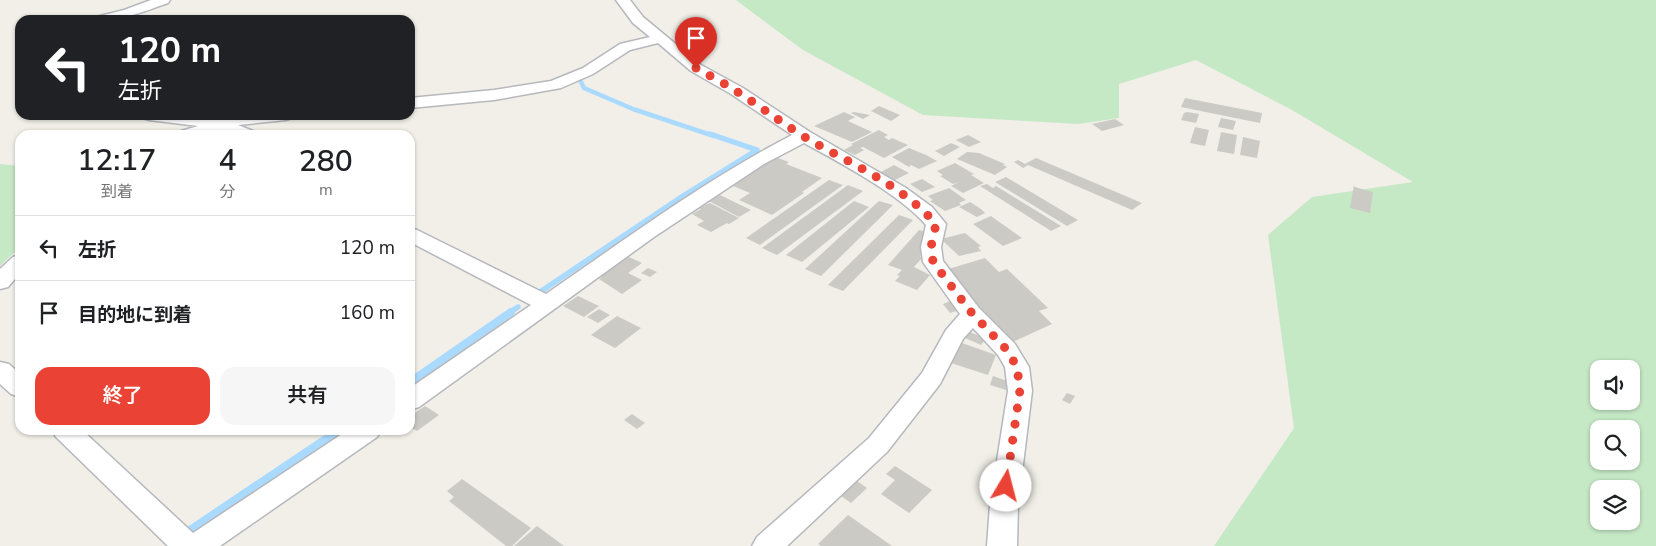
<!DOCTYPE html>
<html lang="ja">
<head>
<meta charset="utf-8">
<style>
  body { margin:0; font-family:"Nunito Sans","Noto Sans JP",sans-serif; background:#f6f6f6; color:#202124; height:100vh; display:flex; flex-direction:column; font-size:19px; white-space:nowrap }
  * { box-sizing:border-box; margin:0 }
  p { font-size:16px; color:#757577 }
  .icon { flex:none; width:28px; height:28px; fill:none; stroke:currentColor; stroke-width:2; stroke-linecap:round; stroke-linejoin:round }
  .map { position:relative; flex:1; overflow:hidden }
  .drawer { position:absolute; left:15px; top:130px; width:400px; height:305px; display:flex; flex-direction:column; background:#fff; border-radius:15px; box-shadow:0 1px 4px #0004 }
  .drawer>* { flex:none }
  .hud { position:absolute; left:15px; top:15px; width:400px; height:105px; border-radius:15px; box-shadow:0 1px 4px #0004; background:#202124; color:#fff; overflow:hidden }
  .fabs { position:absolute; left:1590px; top:360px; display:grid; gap:10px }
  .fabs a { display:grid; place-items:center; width:50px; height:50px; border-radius:10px; background:#fff; box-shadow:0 1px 4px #0004; font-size:25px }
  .pin { position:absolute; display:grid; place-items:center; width:42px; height:42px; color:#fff; margin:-51px -21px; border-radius:50% 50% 50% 0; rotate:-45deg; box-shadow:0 0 5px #0007 }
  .pin .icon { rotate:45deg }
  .me { position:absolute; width:55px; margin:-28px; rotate:8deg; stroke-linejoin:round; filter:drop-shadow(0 0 4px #0008) }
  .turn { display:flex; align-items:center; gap:18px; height:105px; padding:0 20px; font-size:22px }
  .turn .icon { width:65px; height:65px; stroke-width:2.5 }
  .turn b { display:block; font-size:35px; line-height:42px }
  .eta { display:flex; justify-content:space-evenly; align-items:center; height:85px; text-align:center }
  .eta b { font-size:30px; font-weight:600; line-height:35px }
  .action { display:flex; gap:10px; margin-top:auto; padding:10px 20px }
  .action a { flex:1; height:58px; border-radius:15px; background:#ea4335; color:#fff; font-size:20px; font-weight:600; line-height:58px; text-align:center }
  .action a+a { background:#f6f6f6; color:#202124 }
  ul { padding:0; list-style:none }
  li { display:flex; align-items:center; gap:15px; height:65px; padding:0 20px; border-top:1px solid #e0e0e0 }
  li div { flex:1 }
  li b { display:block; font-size:19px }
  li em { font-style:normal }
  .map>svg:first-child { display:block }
  .green { fill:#c5e8c5; fill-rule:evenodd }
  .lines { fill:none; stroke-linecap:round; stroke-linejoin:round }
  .stream-far2 { stroke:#aadaff; stroke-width:4.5 }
  .stream-far1 { stroke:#aadaff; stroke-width:5.5 }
  .stream { stroke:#aadaff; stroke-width:8 }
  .building { fill:#cccac5 }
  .street-casing { stroke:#b5b8bc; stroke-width:3 }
  .street { fill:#fff; fill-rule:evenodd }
  .route { stroke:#ea4335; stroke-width:9; stroke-dasharray:0 16.2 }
</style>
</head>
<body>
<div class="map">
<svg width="1656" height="546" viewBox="0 0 1656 546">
  <rect width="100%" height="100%" fill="#f1efe8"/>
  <!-- green -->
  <g class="green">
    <path d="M736 0H1656V546H1214L1294 428 1268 235 1312 197 1413 182 1292 110 1196 60 1119 84V118L1078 124 923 115 803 50ZM1599 369H1631V401H1599ZM1599 429H1631V461H1599ZM1599 489H1631V521H1599Z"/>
    <polygon points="0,164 20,166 20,247 0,266"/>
  </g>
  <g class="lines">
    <!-- stream-far2 -->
    <polyline class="stream-far2" points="579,78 584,88 633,109 714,136"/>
    <!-- stream-far1 -->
    <g class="stream-far1">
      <polyline points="537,294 683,196 757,150 710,134"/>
      <polyline points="509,313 518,307"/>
    </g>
    <!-- stream -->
    <g class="stream">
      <polyline points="410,382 511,312"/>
      <polyline points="184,534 339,430"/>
    </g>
  </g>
  <!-- building -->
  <g class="building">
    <polygon points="1185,98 1262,113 1260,123 1181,107"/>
    <polygon points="879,106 900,115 891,121 871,111"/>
    <polygon points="844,112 855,117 848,121 872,132 852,142 814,126"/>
    <polygon points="854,112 870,115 863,119 851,113"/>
    <polygon points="1187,112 1199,114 1196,123 1181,120 1184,113"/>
    <polygon points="1221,118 1236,121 1233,130 1218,127"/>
    <polygon points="1115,119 1124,125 1102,131 1092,124"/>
    <polygon points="1195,127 1209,130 1205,146 1190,143"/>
    <polygon points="879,130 888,135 884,137 889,140 892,138 908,145 884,158 863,147 860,148 864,150 855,155 844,150 853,145 851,144"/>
    <polygon points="1221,132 1237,135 1234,154 1217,151"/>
    <polygon points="968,135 981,142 969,147 956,140"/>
    <polygon points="1243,137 1260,141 1257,158 1240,155"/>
    <polygon points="951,143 960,147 944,156 935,151"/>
    <polygon points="909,148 926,155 937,161 919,169 911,165 909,167 892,157"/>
    <polygon points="967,152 979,153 1005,164 1003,165 1007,167 995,175 957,159"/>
    <polygon points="775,157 789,162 786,164 822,178 802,192 804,193 772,215 739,200 750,193 733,186"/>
    <polygon points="1036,158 1142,203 1132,210 1028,165 1023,168 1014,162 1018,160 1025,164"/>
    <polygon points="955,163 974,174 971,175 984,183 963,193 951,186 959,182 953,184 940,176 943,175 937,171"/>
    <polygon points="894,165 909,173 891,182 877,174"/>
    <polygon points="1006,177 1078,220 1067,226 995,182"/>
    <polygon points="922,179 935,187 922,192 910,184"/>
    <polygon points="829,180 843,185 760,245 746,238"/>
    <polygon points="987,184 993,188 996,186 1061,226 1051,231 980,186"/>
    <polygon points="848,185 863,191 777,255 762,248"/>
    <polygon points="1354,185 1355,187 1373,192 1370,213 1350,208"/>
    <polygon points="949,188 966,200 959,203 961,205 945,211 930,201 933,200 928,196"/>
    <polygon points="720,195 751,210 739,217 709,201"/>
    <polygon points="854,201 869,207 802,262 786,255"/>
    <polygon points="879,201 893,205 821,276 805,269"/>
    <polygon points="970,202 981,209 985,213 977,217 959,207"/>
    <polygon points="710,203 739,218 729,224 727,223 711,232 697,225 704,221 692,214 701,209 698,208"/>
    <polygon points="899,215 913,220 843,291 828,285"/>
    <polygon points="991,216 1022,238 1003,246 973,224"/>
    <polygon points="919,230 927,232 920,257 922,258 914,267 930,275 917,290 895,281 900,276 897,275 902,270 888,265"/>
    <polygon points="965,233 981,246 978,247 981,251 959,256 941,239"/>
    <polygon points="629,257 642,263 628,273 642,280 622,294 599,279 602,277 600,276"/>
    <polygon points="985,258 999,272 1007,269 1048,308 1039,311 1052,324 1013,342 945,270"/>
    <polygon points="648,268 657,272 650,277 641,273"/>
    <polygon points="578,296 599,306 584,317 563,306"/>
    <polygon points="953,300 960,310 950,313 943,304"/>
    <polygon points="599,309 610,315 598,323 587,317"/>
    <polygon points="617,316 641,328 615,348 591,335"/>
    <polygon points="970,332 986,339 981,345 965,338"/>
    <polygon points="962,343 996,355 988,375 951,363"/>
    <polygon points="993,376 1010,382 1006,390 990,385"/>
    <polygon points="1067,393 1075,396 1070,404 1062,400"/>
    <polygon points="425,406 439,415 417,431 410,427 410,416"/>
    <polygon points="632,414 645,423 637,429 624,420"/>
    <polygon points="895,466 932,490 909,513 881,494 895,480 886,474"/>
    <polygon points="850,476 867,488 851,503 834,491"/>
    <polygon points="462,479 531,528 512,546 506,546 449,501 454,497 447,491"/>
    <polygon points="848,515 892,546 821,546 818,544"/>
    <polygon points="537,526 564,546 514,546"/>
  </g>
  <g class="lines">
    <defs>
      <g id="street">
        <path d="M151 0H170L168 3C140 13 124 20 94 20L96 17 124 10Z"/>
        <path d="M616 0H630L643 17 701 65 743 88 810 132 906 188 932 207 946 224 941 247 943 261 979 308 1015 344 1029 367 1032 391 1018 505 1017 546H987L990 505 1008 391 1005 367 998 355 973 328 963 339 940 384 887 452 787 546H752L757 537 869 438 922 373 946 330 960 314 923 262 921 247 926 225C901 195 839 162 804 143L764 164 654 237 419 407 410 410V388L531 305 410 242V228L417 230 546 294C626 239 705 180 792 135L731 94 691 71 658 43 630 50 593 74 561 88 494 100 410 108V98L494 90 551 81 583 68 620 44 650 37 633 23Z"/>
        <polygon points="141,115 190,115 217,119 239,115 294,115 292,118 286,120 238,125 253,131 256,135 232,135 219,130 204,135 178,135 181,131 198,126 149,120 143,118"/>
        <polygon points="20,255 20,273 8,287 0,289 0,269 13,257"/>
        <polygon points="0,362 9,364 20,374 20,397 11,394 0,384"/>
        <polygon points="52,430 82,430 193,533 348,430 381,430 377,437 220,546 168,546 56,437"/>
      </g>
    </defs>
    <!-- street casing -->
    <use href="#street" class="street-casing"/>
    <!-- street -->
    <use href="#street" class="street"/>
  </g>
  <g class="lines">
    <!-- route -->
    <path class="route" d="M696 68C710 76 726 84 739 93 761 107 781 122 803 136 848 163 900 183 936 224L931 247 933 262 971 312 1007 350 1017 367 1020 390 1006 486"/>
  </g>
</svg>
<div class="fabs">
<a><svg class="icon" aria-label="sound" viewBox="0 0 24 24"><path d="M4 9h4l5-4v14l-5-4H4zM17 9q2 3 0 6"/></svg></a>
<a><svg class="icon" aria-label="search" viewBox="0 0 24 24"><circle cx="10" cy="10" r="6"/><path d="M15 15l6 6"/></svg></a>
<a><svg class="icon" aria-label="layers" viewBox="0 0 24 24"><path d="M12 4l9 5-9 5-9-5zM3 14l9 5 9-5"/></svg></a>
</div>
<div class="pin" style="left:696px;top:68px;background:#d93025"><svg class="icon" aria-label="arrive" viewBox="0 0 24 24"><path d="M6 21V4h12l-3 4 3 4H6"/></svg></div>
<svg class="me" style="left:1006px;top:486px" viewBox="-20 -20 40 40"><circle r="19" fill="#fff"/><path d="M0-13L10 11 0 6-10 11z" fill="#ea4335"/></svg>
<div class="hud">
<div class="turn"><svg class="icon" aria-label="left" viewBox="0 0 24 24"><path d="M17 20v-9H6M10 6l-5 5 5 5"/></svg><div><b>120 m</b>左折</div></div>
</div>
<section class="drawer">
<div class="eta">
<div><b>12:17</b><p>到着</p></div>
<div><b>4</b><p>分</p></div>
<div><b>280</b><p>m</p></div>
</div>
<ul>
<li><svg class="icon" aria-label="left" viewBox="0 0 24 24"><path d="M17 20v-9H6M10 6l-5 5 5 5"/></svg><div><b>左折</b></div><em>120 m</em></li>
<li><svg class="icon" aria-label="arrive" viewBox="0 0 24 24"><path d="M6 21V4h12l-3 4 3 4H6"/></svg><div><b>目的地に到着</b></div><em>160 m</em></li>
</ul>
<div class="action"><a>終了</a><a>共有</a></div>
</section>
</div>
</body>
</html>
